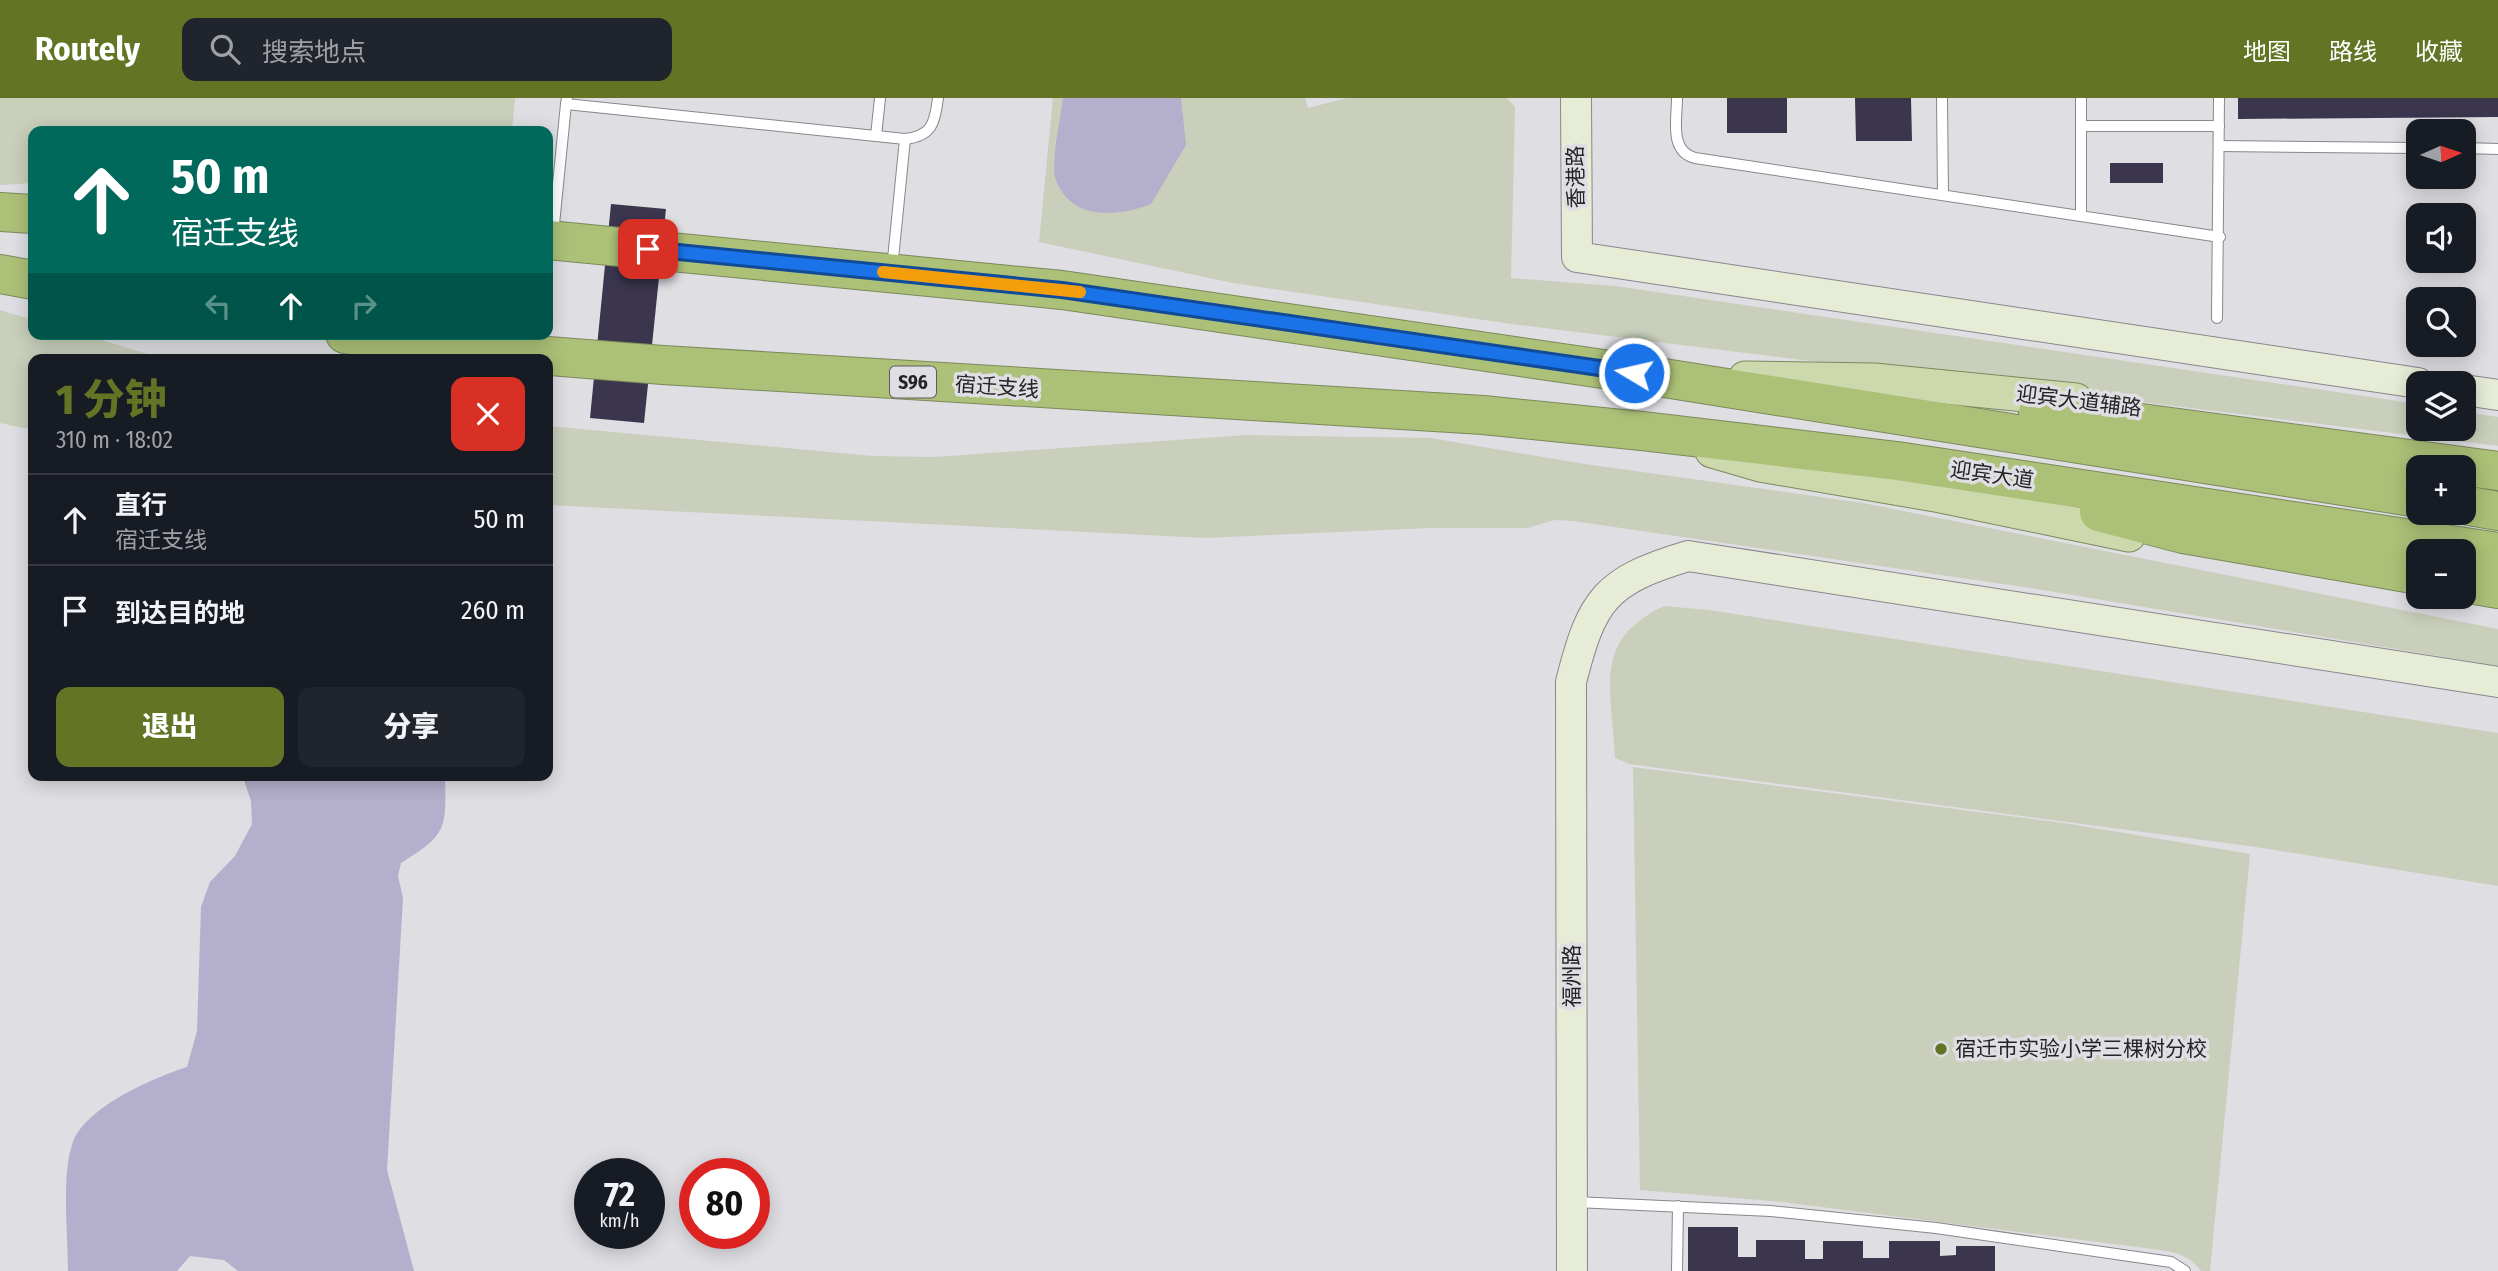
<!DOCTYPE html>
<html lang="zh">
<head>
<meta charset="utf-8">
<style>
  body { margin:0; font-family:"Fira Sans Condensed","Noto Sans SC",sans-serif; background:#20242c; color:#f1f3f6; height:100vh; display:flex; flex-direction:column; font-size:26px; white-space:nowrap }
  * { box-sizing:border-box; margin:0 }
  p { font-size:23px; color:#9ea1a6 }
  .icon { flex:none; width:38px; height:38px; fill:none; stroke:currentColor; stroke-width:2; stroke-linecap:round; stroke-linejoin:round }
  .map { position:relative; flex:1; overflow:hidden }
  .sheet { position:absolute; left:28px; top:256px; width:525px; height:427px; display:flex; flex-direction:column; background:#171b24; border-radius:14px; box-shadow:0 4px 18px #0003 }
  .sheet>* { flex:none }
  .top-card { position:absolute; left:28px; top:28px; width:525px; height:214px; border-radius:14px; box-shadow:0 4px 18px #0003; background:#00695c; color:#fff; overflow:hidden }
  .needle { width:46px; rotate:87deg }
  .buttons { position:absolute; left:2406px; top:21px; display:grid; gap:14px }
  .buttons a { display:grid; place-items:center; width:70px; height:70px; border-radius:14px; background:#171b24; box-shadow:0 4px 18px #0003; font-size:35px }
  .speed { position:absolute; left:574px; top:1060px; display:flex; gap:14px; font-size:35px; font-weight:700; text-align:center }
  .speed>* { display:grid; place-content:center; width:91px; height:91px; border-radius:50%; background:#171b24; box-shadow:0 4px 18px #0003; line-height:1 }
  .speed small { font-size:18px; font-weight:400 }
  .speed .limit { border:10px solid #d22; background:#fff; color:#111 }
  .pin { position:absolute; display:grid; place-items:center; width:60px; height:60px; color:#fff; margin:-30px; border-radius:14px; box-shadow:0 4px 10px #0006 }
  .me { position:absolute; width:77px; margin:-38px; rotate:279deg; stroke-linejoin:round; filter:drop-shadow(0 0 5px #0008) }
  .turn { display:flex; align-items:center; gap:24px; height:147px; padding:0 28px; font-size:32px }
  .turn .icon { width:91px; height:91px; stroke-width:2.5 }
  .turn b { display:block; font-size:49px; line-height:60px }
  .lanes { display:flex; align-items:center; height:66px; padding:0 28px; background:#0003; justify-content:center; gap:35px; direction:ltr }
  .lanes .off { opacity:.35 }
  .round { display:grid; place-items:center; flex:none; width:74px; height:74px; border-radius:14px; background:#20242c }
  .summary { display:flex; align-items:center; justify-content:space-between; height:119px; padding:0 28px }
  h1 { font-size:42px; font-weight:800; line-height:52px; color:#637524 }
  .primary-button { display:flex; gap:14px; margin-top:auto; padding:14px 28px }
  .primary-button a { flex:1; height:80px; border-radius:14px; background:#637524; color:#fff; font-size:28px; font-weight:800; line-height:80px; text-align:center }
  .primary-button a+a { background:#20242c; color:#f1f3f6 }
  ul { padding:0; list-style:none }
  li { display:flex; align-items:center; gap:21px; height:91px; padding:0 28px; border-top:2px solid #363941 }
  li div { flex:1 }
  li b { display:block; font-size:26px }
  li em { font-style:normal }
  header { display:flex; align-items:center; gap:42px; box-sizing:border-box; height:98px; padding:0 35px; background:#637524; color:#fff }
  header strong { font-size:33px }
  nav { display:flex; gap:38px; margin-inline-start:auto; font-size:24px }
  .search { width:490px; height:63px; background:#20242c; display:flex; align-items:center; gap:18px; box-sizing:border-box; padding:0 24px; border-radius:14px; color:#9ea1a6; font-size:26px }
  .map>svg:first-child { display:block }
  .green { fill:#c9cfbb }
  .water { fill:#b3afcc }
  .building { fill:#3b364e }
  .lines { fill:none; stroke-linecap:round; stroke-linejoin:round }
  .lane-casing { stroke:#87878c; stroke-width:12 }
  .secondary-casing { stroke:#87878c; stroke-width:32 }
  .primary-casing { stroke:#7c895b; stroke-width:35 }
  .highway-casing { stroke:#7c895b; stroke-width:40 }
  .lane { stroke:#fff; stroke-width:10 }
  .secondary { stroke:#e6ecd6; stroke-width:30 }
  .primary { stroke:#cdd9ad; stroke-width:33 }
  .highway { stroke:#acc077; stroke-width:38 }
  .route-casing { stroke:#114b97; stroke-width:18 }
  .route { stroke:#1a73e8; stroke-width:12 }
  .slow { stroke:#f59e0b; stroke-width:12 }
  .poi-dot { fill:#637524; stroke:#dedee3; stroke-width:2.5 }
  .labels { text-anchor:middle; stroke-width:7; stroke-linejoin:round; paint-order:stroke }
  .shield { fill:#dedee3; stroke:#5c5c5f; stroke-width:2 }
  .shield-label { font-size:19px; font-weight:bold; fill:#242426 }
  .street-label { font-size:21px; fill:#242426; stroke:#dedee3 }
  .poi-label { font-size:21px; fill:#242426; stroke:#dedee3; text-anchor:start }
</style>
</head>
<body>
<header>
<strong>Routely</strong>
<div class="search"><svg class="icon" aria-label="search" viewBox="0 0 24 24"><circle cx="10" cy="10" r="6"/><path d="M15 15l6 6"/></svg>搜索地点</div>
<nav><a>地图</a><a>路线</a><a>收藏</a></nav>
</header>
<div class="map">
<svg width="2498" height="1173" viewBox="0 0 2498 1173">
  <rect width="100%" height="100%" fill="#dedee3"/>
  <!-- green -->
  <g class="green">
    <polygon points="0,0 515,0 512,33 33,33 33,85 0,87"/>
    <polygon points="1053,0 1305,0 1308,10 1347,0 1507,0 1515,9 1511,180 1615,188 2418,306 2418,331 2464,331 2464,314 2498,319 2498,348 1511,226 1233,185 1039,144"/>
    <polygon points="0,212 33,222 33,236 82,236 164,261 33,261 33,332 0,325"/>
    <polygon points="548,328 873,358 934,359 1247,337 1431,340 1578,365 1863,405 2498,531 2498,568 2030,490 1573,423 1554,422 1528,430 1430,430 1205,440 548,407"/>
    <path d="M1664 508 1709 512 2498 635V788L2256 749 1629 666 1615 660C1612 590 1591 543 1664 508Z"/>
    <path d="M1633 669 2070 726 2250 756 2210 1173H2201C2189 1156 2173 1154 2153 1151L1782 1104 1640 1092Z"/>
  </g>
  <!-- water -->
  <g class="water">
    <path d="M1063 0H1181L1186 47 1151 106C1118 119 1071 123 1056 82 1050 66 1061 19 1063 0Z"/>
    <path d="M236 677H445C446 731 448 736 401 765L398 778 403 800 387 1072 414 1173H238L224 1162 190 1158 177 1173H68C68 1138 61 1075 73 1044 86 1009 153 980 187 969L197 933 201 809 210 784 235 758 252 726 251 703 244 682Z"/>
  </g>
  <!-- building -->
  <g class="building">
    <rect x="1727" y="0" width="60" height="35"/>
    <polygon points="1855,0 1911,0 1912,43 1856,43"/>
    <polygon points="2238,0 2498,0 2498,19 2238,21"/>
    <rect x="2110" y="65" width="53" height="20"/>
    <polygon points="611,106 666,111 644,325 590,320"/>
    <polygon points="1688,1129 1738,1129 1738,1159 1756,1159 1756,1142 1805,1142 1805,1161 1823,1161 1823,1143 1863,1143 1863,1160 1889,1160 1889,1143 1940,1143 1940,1158 1956,1157 1956,1148 1995,1148 1995,1173 1688,1173"/>
  </g>
  <g class="lines">
    <defs>
      <g id="lane">
        <polyline points="567,0 566,6 905,41 892,171"/>
        <path d="M1677 0C1677 22 1669 53 1695 60L2220 139"/>
        <polyline points="1942,0 1943,97"/>
        <polyline points="2081,28 2219,28"/>
        <polyline points="876,38 880,0"/>
        <path d="M905 41C932 38 935 25 938 0"/>
        <polyline points="2219,48 2418,50"/>
        <polyline points="2464,50 2498,51"/>
        <polyline points="2081,118 2081,0"/>
        <polyline points="553,136 566,6"/>
        <polyline points="2217,220 2219,0"/>
        <polyline points="1575,1104 1771,1113 1936,1130 2171,1164 2185,1173"/>
        <polyline points="1677,1173 1678,1108"/>
      </g>
      <g id="secondary">
        <polyline points="1576,0 1577,159 2418,285"/>
        <polyline points="2464,292 2498,297"/>
        <path d="M1572 1173 1571 584C1592 501 1605 483 1688 458L2498 584"/>
      </g>
      <g id="primary">
        <polyline points="1745,280 1874,282 2076,302"/>
        <polyline points="1712,353 1760,367 1941,398 2129,437"/>
      </g>
      <g id="highway">
        <polyline points="0,114 33,116"/>
        <polyline points="548,142 1062,192 1658,279 2418,400"/>
        <polyline points="0,176 33,182"/>
        <polyline points="345,236 409,247 663,267 1483,317 1642,333 1897,363 2498,454"/>
        <polyline points="2038,315 2119,322 2498,373"/>
        <polyline points="2464,407 2498,413"/>
        <polyline points="2099,414 2183,436 2418,477"/>
        <polyline points="2464,485 2498,491"/>
      </g>
    </defs>
    <!-- lane casing -->
    <use href="#lane" class="lane-casing"/>
    <!-- secondary casing -->
    <use href="#secondary" class="secondary-casing"/>
    <!-- primary casing -->
    <use href="#primary" class="primary-casing"/>
    <!-- highway casing -->
    <use href="#highway" class="highway-casing"/>
    <!-- lane -->
    <use href="#lane" class="lane"/>
    <!-- secondary -->
    <use href="#secondary" class="secondary"/>
    <!-- primary -->
    <use href="#primary" class="primary"/>
    <!-- highway -->
    <use href="#highway" class="highway"/>
  </g>
  <g class="lines">
    <defs>
      <polyline id="route" points="648,151 1062,192 1634,275"/>
    </defs>
    <!-- route casing -->
    <use href="#route" class="route-casing"/>
    <!-- route -->
    <use href="#route" class="route"/>
    <!-- slow -->
    <polyline class="slow" points="883,174 1080,194"/>
  </g>
  <!-- markers -->
  <circle class="poi-dot" cx="1941" cy="951" r="7"/>
  <g class="labels">
    <!-- shield labels -->
    <rect class="shield" x="890" y="268.5" width="46" height="31" rx="5"/>
    <g class="shield-label">
      <text x="913" y="291">S96</text>
    </g>
    <!-- street labels -->
    <g class="street-label">
      <text transform="translate(1576 79) rotate(-91)" y="7">香港路</text>
      <text transform="translate(997 289) rotate(4)" y="7">宿迁支线</text>
      <text transform="translate(2079 303) rotate(7)" y="7">迎宾大道辅路</text>
      <text transform="translate(1992 377) rotate(8)" y="7">迎宾大道</text>
      <text transform="translate(1572 878) rotate(-90)" y="7">福州路</text>
    </g>
    <!-- poi labels -->
    <g class="poi-label">
      <text x="1955" y="958">宿迁市实验小学三棵树分校</text>
    </g>
  </g>
</svg>
<div class="buttons">
<a><svg class="needle" viewBox="-14 -14 28 28"><path d="M0-13l5 13h-10z" fill="#e53935"/><path d="M0 13l5-13h-10z" fill="#9ea1a6"/></svg></a>
<a><svg class="icon" aria-label="sound" viewBox="0 0 24 24"><path d="M4 9h4l5-4v14l-5-4H4zM17 9q2 3 0 6"/></svg></a>
<a><svg class="icon" aria-label="search" viewBox="0 0 24 24"><circle cx="10" cy="10" r="6"/><path d="M15 15l6 6"/></svg></a>
<a><svg class="icon" aria-label="layers" viewBox="0 0 24 24"><path d="M12 4l9 5-9 5-9-5zM3 14l9 5 9-5"/></svg></a>
<a>+</a>
<a>−</a>
</div>
<div class="speed"><div>72<small>km/h</small></div><div class="limit">80</div></div>
<div class="pin" style="left:648px;top:151px;background:#d93025"><svg class="icon" aria-label="arrive" viewBox="0 0 24 24"><path d="M6 21V4h12l-3 4 3 4H6"/></svg></div>
<svg class="me" style="left:1634px;top:275px" viewBox="-20 -20 40 40"><circle r="17" fill="#1a73e8" stroke="#fff" stroke-width="3"/><path d="M0-11L8 9 0 5-8 9z" fill="#fff"/></svg>
<div class="top-card">
<div class="turn"><svg class="icon" aria-label="ahead" viewBox="0 0 24 24"><path d="M12 20V5M6 11l6-6 6 6"/></svg><div><b>50 m</b>宿迁支线</div></div>
<div class="lanes"><svg class="icon off" aria-label="left" viewBox="0 0 24 24"><path d="M17 20v-9H6M10 6l-5 5 5 5"/></svg><svg class="icon" aria-label="ahead" viewBox="0 0 24 24"><path d="M12 20V5M6 11l6-6 6 6"/></svg><svg class="icon off" aria-label="right" viewBox="0 0 24 24"><path d="M7 20v-9h11M14 6l5 5-5 5"/></svg></div>
</div>
<section class="sheet">
<div class="summary"><div><h1>1 分钟</h1><p>310 m · 18:02</p></div><a class="round" style="background:#d93025;color:#fff"><svg class="icon" aria-label="close" viewBox="0 0 24 24"><path d="M6 6l12 12M18 6L6 18"/></svg></a></div>
<ul>
<li><svg class="icon" aria-label="ahead" viewBox="0 0 24 24"><path d="M12 20V5M6 11l6-6 6 6"/></svg><div><b>直行</b><p>宿迁支线</p></div><em>50 m</em></li>
<li><svg class="icon" aria-label="arrive" viewBox="0 0 24 24"><path d="M6 21V4h12l-3 4 3 4H6"/></svg><div><b>到达目的地</b></div><em>260 m</em></li>
</ul>
<div class="primary-button"><a>退出</a><a>分享</a></div>
</section>
</div>
</body>
</html>
